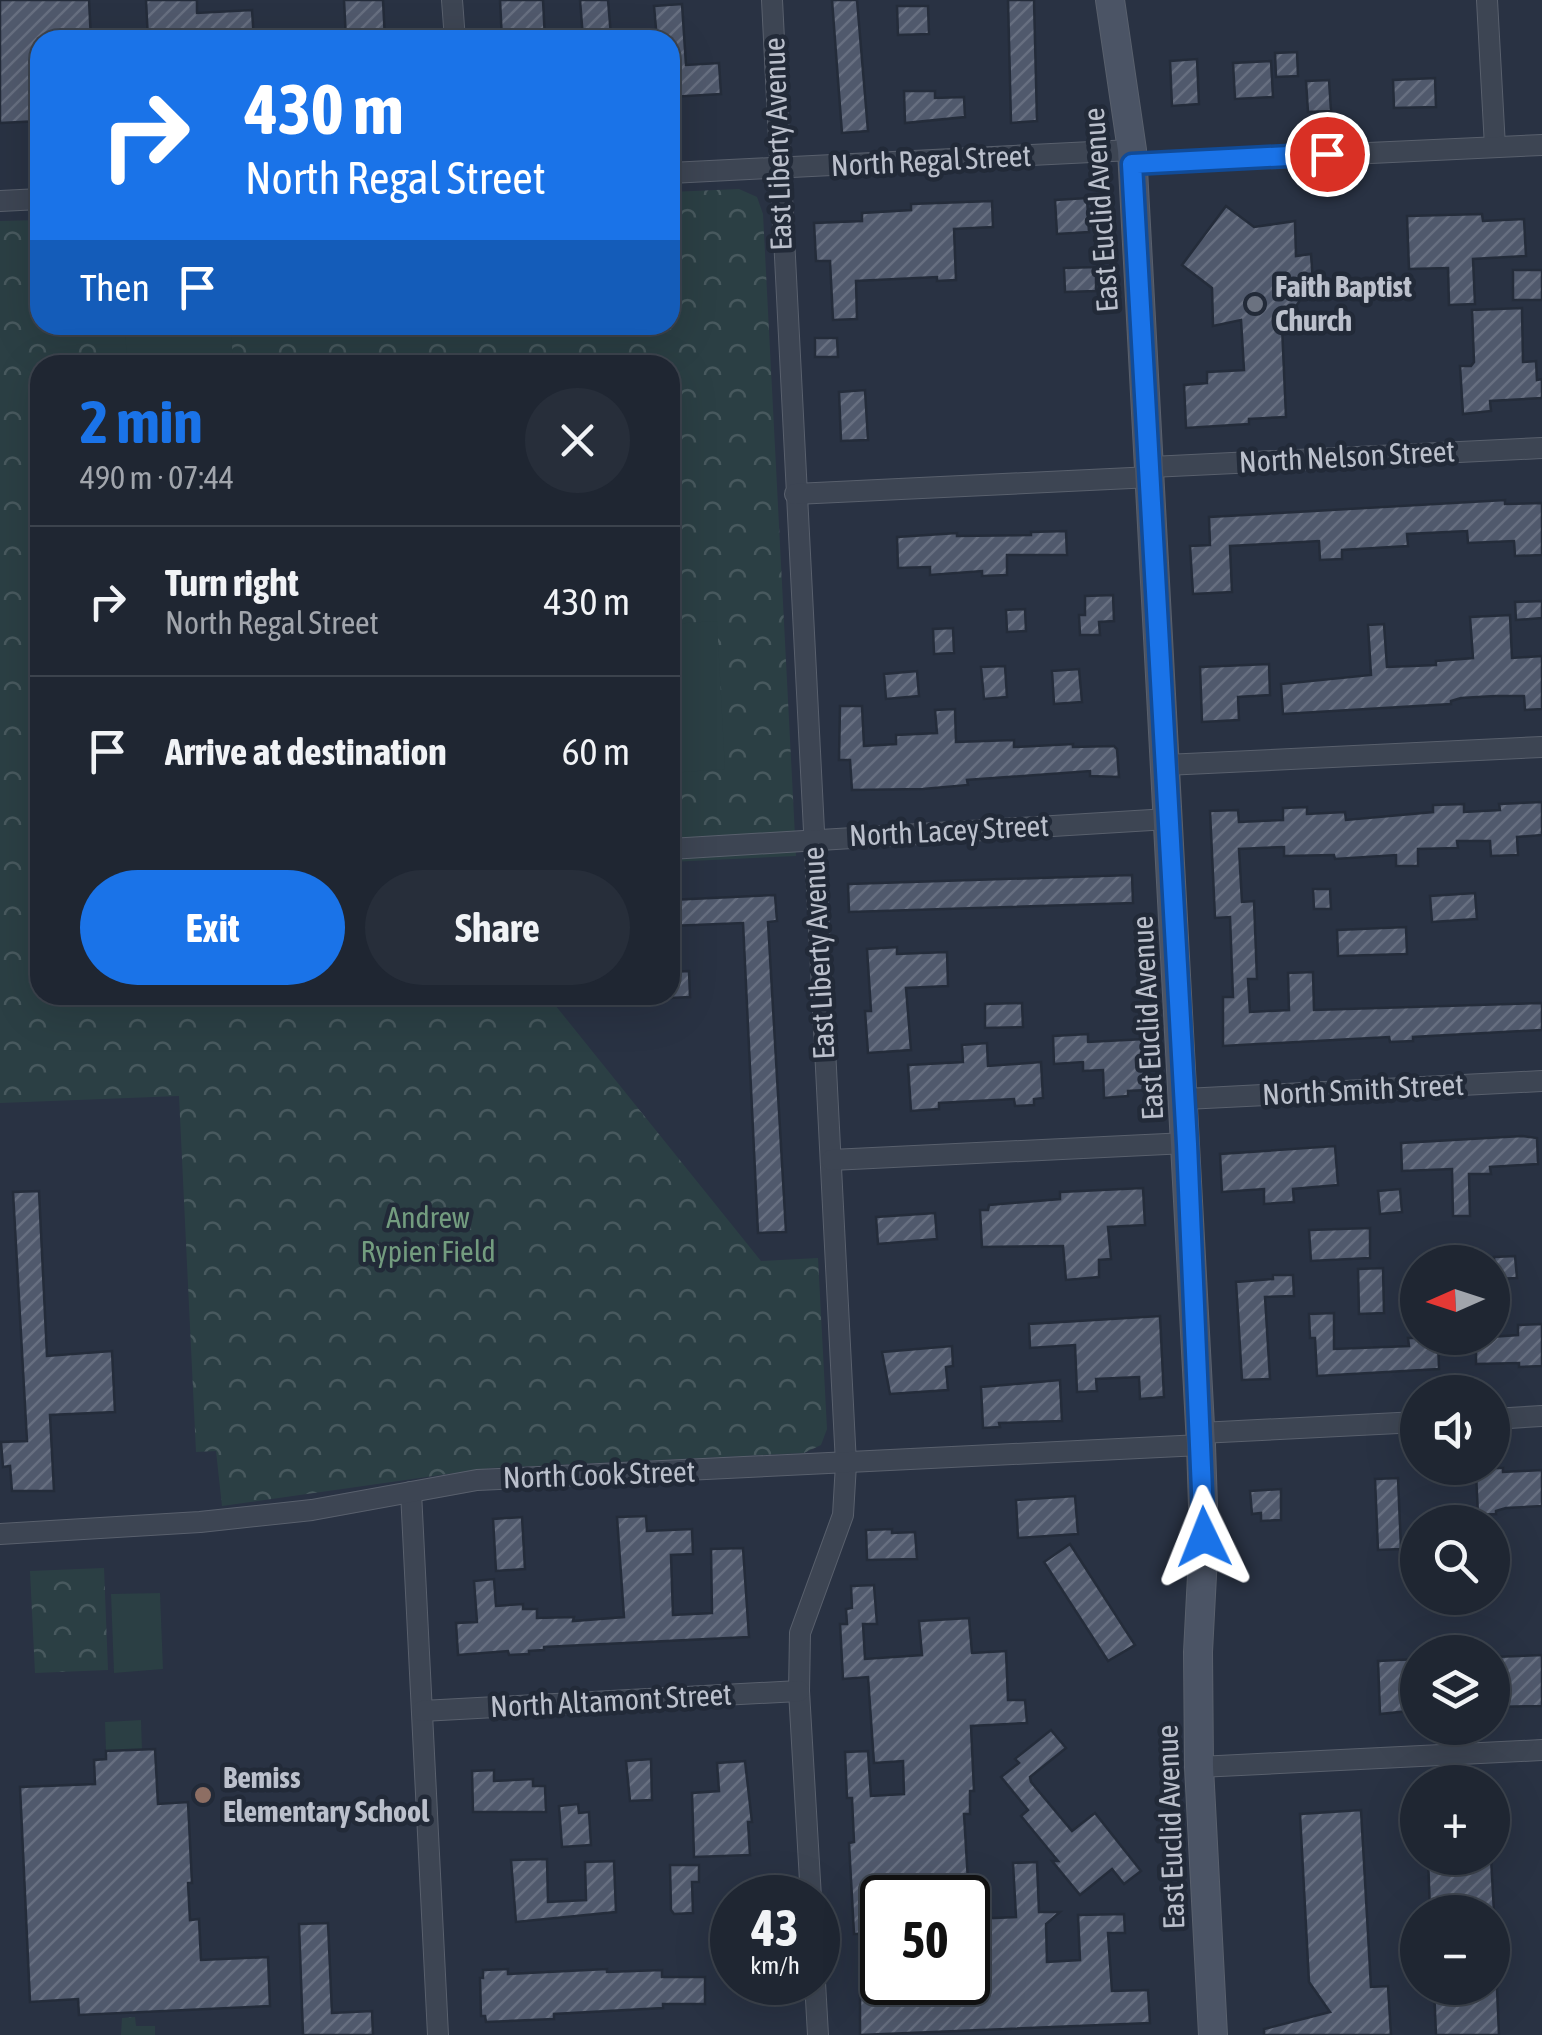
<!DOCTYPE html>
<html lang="en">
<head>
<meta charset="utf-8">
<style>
  body { margin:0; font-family:"Asap Condensed",sans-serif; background:#272e3a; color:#f1f3f6; height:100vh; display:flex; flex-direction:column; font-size:38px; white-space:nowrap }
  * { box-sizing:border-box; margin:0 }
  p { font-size:32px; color:#a1a5ac }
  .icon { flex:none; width:55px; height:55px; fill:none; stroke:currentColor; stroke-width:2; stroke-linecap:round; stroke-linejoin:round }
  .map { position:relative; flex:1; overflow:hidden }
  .side { position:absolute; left:30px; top:355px; width:650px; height:650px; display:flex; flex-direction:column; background:#1f2632; border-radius:30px; box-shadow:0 10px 40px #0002,0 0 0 2px #3c434d }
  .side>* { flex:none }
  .banner { position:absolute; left:30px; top:30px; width:650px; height:305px; border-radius:30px; box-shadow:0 10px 40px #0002,0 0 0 2px #3c434d; background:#1a73e8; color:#fff; overflow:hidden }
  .needle { width:65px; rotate:267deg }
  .fabs { position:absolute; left:1400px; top:1245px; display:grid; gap:20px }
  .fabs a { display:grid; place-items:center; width:110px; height:110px; border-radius:50%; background:#1f2632; box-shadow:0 10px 40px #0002,0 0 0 2px #3c434d; font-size:50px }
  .speed { position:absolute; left:710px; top:1875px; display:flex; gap:20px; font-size:50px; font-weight:700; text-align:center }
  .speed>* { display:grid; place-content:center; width:130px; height:130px; border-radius:50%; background:#1f2632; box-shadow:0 10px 40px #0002,0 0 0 2px #3c434d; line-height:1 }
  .speed small { font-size:25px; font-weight:400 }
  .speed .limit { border:5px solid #111; border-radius:15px; background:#fff; color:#111 }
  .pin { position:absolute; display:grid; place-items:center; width:85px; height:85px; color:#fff; margin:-42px; border:5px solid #fff; border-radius:50%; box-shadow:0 2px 10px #0007 }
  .me { position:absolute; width:110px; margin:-55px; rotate:358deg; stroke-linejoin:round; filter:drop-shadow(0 0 8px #0008) }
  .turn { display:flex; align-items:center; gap:35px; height:210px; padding:0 50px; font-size:45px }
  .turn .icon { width:130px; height:130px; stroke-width:2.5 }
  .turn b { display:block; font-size:70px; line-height:85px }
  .then { display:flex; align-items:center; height:95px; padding:0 50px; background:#0003; gap:20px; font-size:38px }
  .round { display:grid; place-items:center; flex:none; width:105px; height:105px; border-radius:52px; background:#272e3a }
  .headline { display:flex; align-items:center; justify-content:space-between; height:170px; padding:0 50px }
  h1 { font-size:60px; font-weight:700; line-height:75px; color:#1a73e8 }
  .button { display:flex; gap:20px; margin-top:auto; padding:20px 50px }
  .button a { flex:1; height:115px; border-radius:60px; background:#1a73e8; color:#fff; font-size:40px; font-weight:700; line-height:115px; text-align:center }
  .button a+a { background:#272e3a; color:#f1f3f6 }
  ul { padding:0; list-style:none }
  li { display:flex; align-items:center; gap:30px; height:150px; padding:0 50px; border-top:2px solid #3c434d }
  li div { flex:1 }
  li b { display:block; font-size:38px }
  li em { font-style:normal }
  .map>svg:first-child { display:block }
  .park { fill:url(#park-crowns) }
  .garden { fill:#2b3f44 }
  .building { fill:url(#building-hatch); stroke:#242c3a; stroke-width:2.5 }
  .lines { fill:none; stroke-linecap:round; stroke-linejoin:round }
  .street-casing { stroke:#59606d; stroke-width:22 }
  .secondary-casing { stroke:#59606d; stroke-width:30 }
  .street { stroke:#3d4553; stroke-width:20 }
  .secondary { stroke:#4b5465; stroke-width:28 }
  .route-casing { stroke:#114b97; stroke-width:25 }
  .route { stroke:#1a73e8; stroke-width:18 }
  .worship-dot { fill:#6b7280; stroke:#222a38; stroke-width:4 }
  .education-dot { fill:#8d6e63; stroke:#222a38; stroke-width:4 }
  .labels { text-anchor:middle; stroke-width:9; stroke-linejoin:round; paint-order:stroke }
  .street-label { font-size:30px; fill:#bbc0cc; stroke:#222a38 }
  .poi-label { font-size:30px; font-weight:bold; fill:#bbc0cc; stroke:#222a38; text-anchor:start }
  .park-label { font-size:30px; fill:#739c7f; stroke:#222a38 }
</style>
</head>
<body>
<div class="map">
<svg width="1542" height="2035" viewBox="0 0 1542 2035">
  <defs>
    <pattern id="park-crowns" width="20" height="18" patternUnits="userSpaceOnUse" patternTransform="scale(2.5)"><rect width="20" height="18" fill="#2b3f44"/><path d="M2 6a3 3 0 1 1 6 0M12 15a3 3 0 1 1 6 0" fill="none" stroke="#48595e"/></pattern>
    <pattern id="building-hatch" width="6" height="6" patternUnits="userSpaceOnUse" patternTransform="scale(2.5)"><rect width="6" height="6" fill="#50596c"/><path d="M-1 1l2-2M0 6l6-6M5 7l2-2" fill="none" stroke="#676f80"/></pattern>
  </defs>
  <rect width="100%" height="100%" fill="#293243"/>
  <!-- park -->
  <g class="park">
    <polygon points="739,189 757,197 763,214 796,856 670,862 670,365 40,365 40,995 547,995 761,1261 818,1258 827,1429 821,1445 804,1453 490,1468 222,1506 216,1451 196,1452 179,1096 0,1103 0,221 40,220 40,325 670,325 670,192"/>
    <polygon points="104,1568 108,1670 35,1673 30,1571"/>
    <polygon points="135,2017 136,2026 155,2026 155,2035 121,2035 122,2018"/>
  </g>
  <!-- garden -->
  <g class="garden">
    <polygon points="125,325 231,325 233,365 127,365"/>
    <polygon points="717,621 725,769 670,773 670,624"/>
    <polygon points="160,1593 163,1669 114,1673 111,1594"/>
    <polygon points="141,1720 142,1749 106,1751 105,1722"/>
  </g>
  <!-- building -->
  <g class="building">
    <polygon points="0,0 89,0 91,40 40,40 40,121 0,123"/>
    <polygon points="146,0 197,0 197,13 252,10 254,40 148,40"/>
    <polygon points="344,0 383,0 385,40 346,40"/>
    <polygon points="500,0 543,0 545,40 502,40"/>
    <polygon points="580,0 608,0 611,36 583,38"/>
    <polygon points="832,0 857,0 868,131 842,133"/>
    <polygon points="1008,0 1034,0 1037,121 1011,123"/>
    <polygon points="682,4 686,65 719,63 721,94 670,97 670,40 657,40 654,6"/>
    <polygon points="897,6 928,6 929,34 898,35"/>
    <polygon points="1297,52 1298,76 1276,77 1275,53"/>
    <polygon points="1197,59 1199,104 1172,106 1170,61"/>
    <polygon points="1271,61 1273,97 1235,99 1233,63"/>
    <polygon points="1435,78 1436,107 1394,108 1393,80"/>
    <polygon points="1329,80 1331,111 1308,112 1306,81"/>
    <polygon points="904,91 935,91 935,98 964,97 965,117 905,123"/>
    <polygon points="1087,198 1089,232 1057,234 1055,200"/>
    <polygon points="992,201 993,227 954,229 956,280 937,281 937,277 856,281 857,319 833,320 830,261 816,261 814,223 862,221 862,213 911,210 911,204"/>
    <polygon points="1226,206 1254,227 1295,221 1296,256 1311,254 1313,282 1282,326 1286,417 1249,419 1249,424 1186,428 1184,385 1207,383 1207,372 1244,370 1241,320 1213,326 1212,288 1182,265"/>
    <polygon points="1482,214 1483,221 1524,219 1526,256 1473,259 1475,304 1449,305 1448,268 1409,269 1407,216"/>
    <polygon points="1096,267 1096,291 1065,292 1064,268"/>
    <rect x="1513" y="270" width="29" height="30"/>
    <polygon points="1522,308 1523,362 1536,361 1537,380 1542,379 1542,398 1490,401 1491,411 1463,414 1460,366 1471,366 1474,362 1472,310"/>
    <polygon points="815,338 837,338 838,357 815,357"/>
    <polygon points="865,390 868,440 841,441 839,392"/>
    <polygon points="1505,500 1505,504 1542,503 1542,555 1515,556 1514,541 1468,543 1467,531 1407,534 1408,546 1342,550 1342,559 1320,560 1319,541 1230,546 1232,592 1193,594 1190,546 1210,545 1209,517"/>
    <polygon points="1066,531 1067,555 1007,555 1007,575 982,576 982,571 930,575 930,567 898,568 897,537 957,533 957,536 1031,535 1031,532"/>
    <polygon points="1113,595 1114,621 1099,622 1100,635 1080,635 1079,615 1085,615 1085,596"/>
    <polygon points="1542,601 1542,618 1516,620 1515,602"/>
    <polygon points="1025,609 1026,631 1007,632 1006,610"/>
    <polygon points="1510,615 1512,658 1542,656 1542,709 1525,710 1524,696 1495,696 1461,698 1451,701 1451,704 1283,714 1281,684 1371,675 1368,625 1384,624 1387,667 1436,665 1436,661 1473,658 1470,617"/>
    <polygon points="953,628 954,653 934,654 933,629"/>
    <polygon points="1269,664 1270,695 1238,697 1239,720 1202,722 1200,667"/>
    <polygon points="1005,666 1007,697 984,699 981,667"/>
    <polygon points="1079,669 1082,702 1054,704 1052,671"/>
    <polygon points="917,671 919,696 886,699 884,674"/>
    <polygon points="840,706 862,706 864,746 896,744 896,735 937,733 935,710 955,709 956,742 1014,740 1014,747 1073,744 1073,747 1114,746 1117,749 1119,777 1090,776 1090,771 967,780 968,785 923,789 852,790 850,760 839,760"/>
    <polygon points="1542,802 1542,835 1517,837 1518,855 1491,856 1490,841 1457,841 1458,848 1418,849 1418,866 1396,866 1396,855 1335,859 1334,855 1284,856 1284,847 1239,849 1242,902 1254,901 1257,979 1248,979 1250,1012 1289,1010 1288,973 1313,972 1314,1010 1542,1003 1542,1030 1413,1037 1413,1041 1390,1042 1389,1037 1223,1046 1223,997 1233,997 1230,917 1215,918 1210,811 1238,810 1239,822 1283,820 1283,808 1307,807 1307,814 1345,812 1346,820 1433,812 1433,805 1464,804 1464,812 1500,810 1499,804"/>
    <polygon points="1132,875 1133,903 849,912 848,884"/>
    <polygon points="1313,889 1330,889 1331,909 1314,909"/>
    <polygon points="1475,893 1477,919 1432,922 1430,896"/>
    <polygon points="775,895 777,921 768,922 786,1232 758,1233 743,923 670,926 670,900"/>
    <polygon points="1406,927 1407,954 1338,956 1337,930"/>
    <polygon points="897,947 897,954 947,952 948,986 906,988 911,1050 868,1053 865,1011 871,1011 867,949"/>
    <polygon points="689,971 690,997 670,998 670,972"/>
    <polygon points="1022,1003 1023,1027 985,1028 985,1004"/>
    <polygon points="1088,1034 1088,1042 1145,1039 1147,1090 1128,1091 1128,1096 1104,1098 1103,1070 1083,1071 1083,1062 1054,1064 1053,1036"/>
    <polygon points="987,1043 988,1066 1041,1062 1043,1098 1034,1099 1034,1105 1015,1106 1014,1099 939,1103 939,1109 911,1111 908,1065 963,1062 962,1045"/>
    <polygon points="1522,1136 1537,1138 1538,1164 1490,1167 1491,1174 1469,1174 1470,1216 1453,1216 1452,1169 1402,1171 1401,1143"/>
    <polygon points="1335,1146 1338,1185 1293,1189 1294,1202 1264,1204 1264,1189 1222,1192 1220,1154"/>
    <polygon points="1143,1188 1145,1225 1108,1227 1111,1259 1099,1260 1099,1277 1066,1280 1063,1246 982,1247 980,1210 988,1210 989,1205 1060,1199 1060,1192"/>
    <polygon points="1400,1189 1402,1212 1380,1214 1378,1191"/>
    <polygon points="39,1191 47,1356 112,1351 115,1412 50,1415 54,1491 12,1491 10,1466 3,1467 1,1442 27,1441 13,1192"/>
    <polygon points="935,1213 937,1239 878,1244 876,1217"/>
    <polygon points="1370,1228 1370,1258 1311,1261 1309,1230"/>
    <polygon points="1515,1256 1517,1278 1495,1279 1494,1257"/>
    <polygon points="1383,1268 1384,1313 1359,1314 1358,1269"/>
    <polygon points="1273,1275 1293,1275 1294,1296 1265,1297 1270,1379 1242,1380 1236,1282 1273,1279"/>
    <polygon points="1334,1313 1334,1349 1409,1346 1408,1338 1438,1338 1439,1369 1317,1376 1315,1338 1310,1338 1309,1314"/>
    <polygon points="1160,1316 1164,1397 1140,1399 1139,1377 1096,1379 1097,1391 1077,1392 1075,1345 1030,1348 1029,1324"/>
    <polygon points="1542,1324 1542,1366 1519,1367 1519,1363 1476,1364 1476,1338 1518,1335 1518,1325"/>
    <polygon points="952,1346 953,1366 946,1367 948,1390 890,1394 882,1352"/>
    <polygon points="1060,1380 1062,1421 999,1423 1000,1427 983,1428 981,1387"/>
    <polygon points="1487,1468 1503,1468 1503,1472 1542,1470 1542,1506 1506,1508 1496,1511 1496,1514 1478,1515 1476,1473 1487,1472"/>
    <polygon points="1398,1478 1401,1549 1378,1550 1375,1479"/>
    <polygon points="1281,1489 1281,1520 1261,1521 1261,1513 1252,1514 1250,1491"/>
    <polygon points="1075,1496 1078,1534 1018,1538 1016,1500"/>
    <polygon points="646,1516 647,1531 692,1529 693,1554 671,1555 673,1615 712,1613 711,1549 743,1548 749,1637 544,1647 544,1650 529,1651 529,1654 509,1655 508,1651 458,1655 456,1623 477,1622 474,1581 494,1579 496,1606 523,1604 523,1609 537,1609 537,1618 574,1617 573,1621 624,1617 617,1517"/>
    <polygon points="522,1517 525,1569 496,1571 493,1519"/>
    <polygon points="892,1529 892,1533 915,1532 917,1559 867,1560 866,1530"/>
    <polygon points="1070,1544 1135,1645 1108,1661 1044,1562"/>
    <polygon points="874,1585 877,1624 863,1624 865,1659 922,1655 919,1621 969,1618 972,1653 1006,1651 1008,1700 1025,1700 1027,1723 971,1726 974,1791 970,1791 970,1814 964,1814 969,1898 942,1898 942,1885 875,1888 878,1933 854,1934 849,1843 854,1842 852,1798 847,1798 845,1752 868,1751 871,1796 904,1794 903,1761 874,1763 868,1677 843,1679 840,1624 847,1624 846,1609 852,1608 851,1586"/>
    <polygon points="1542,1655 1542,1706 1492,1707 1492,1657"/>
    <polygon points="1418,1659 1418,1710 1380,1714 1378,1661"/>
    <polygon points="1051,1730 1066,1748 1030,1777 1031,1782 1072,1831 1095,1813 1141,1871 1124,1884 1112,1869 1080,1895 1052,1861 1058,1861 1021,1816 1028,1810 1001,1777 1019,1763 1015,1759"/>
    <polygon points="155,1749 158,1804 188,1802 192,1883 188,1883 190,1920 199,1919 201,1960 268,1957 270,2006 79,2015 78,1999 30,2002 20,1787 95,1784 94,1760 106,1759 106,1751"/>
    <polygon points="651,1759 652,1800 630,1801 626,1761"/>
    <polygon points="745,1761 752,1822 748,1822 750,1855 694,1857 692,1793 719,1791 717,1763"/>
    <polygon points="494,1770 494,1781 533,1779 533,1786 545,1786 546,1812 473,1812 472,1771"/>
    <polygon points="578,1804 579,1813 589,1812 591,1845 562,1847 559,1806"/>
    <polygon points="1361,1810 1371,1987 1388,1986 1391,2035 1264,2035 1264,2029 1330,2012 1309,1982 1300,1814"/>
    <polygon points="1428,1858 1491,1858 1494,1912 1430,1912"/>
    <polygon points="547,1859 548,1902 586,1900 585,1862 614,1861 616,1912 516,1922 511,1860"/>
    <polygon points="1037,1862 1039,1912 1060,1912 1046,1924 1047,1962 1080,1960 1078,1915 1124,1914 1125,1933 1108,1933 1112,1991 1148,1990 1150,2023 860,2035 860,1969 882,1968 882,1982 980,1982 977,1942 973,1942 972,1919 1016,1917 1013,1863"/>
    <polygon points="670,1865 699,1865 699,1882 692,1882 693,1913 674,1914 671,1910"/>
    <polygon points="328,1923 332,2013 372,2011 373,2035 303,2035 299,1924"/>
    <polygon points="508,1969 508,1974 607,1969 607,1972 662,1970 662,1977 705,1977 705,2004 663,2004 663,2008 554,2014 554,2019 486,2022 485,2016 481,2016 480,1978 483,1978 483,1970"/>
    <polygon points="1434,1988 1497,1988 1499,2035 1436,2035"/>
  </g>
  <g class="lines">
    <defs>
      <g id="street">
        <polyline points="452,0 455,40"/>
        <polyline points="772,0 846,1464 843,1515 800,1633 799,1691 811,1898"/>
        <polyline points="1487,0 1495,147"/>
        <polyline points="1133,164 1542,145"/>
        <polyline points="670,173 1132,150"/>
        <polyline points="0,201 40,199"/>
        <polyline points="1151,467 1542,448"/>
        <polyline points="795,494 1152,477"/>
        <polyline points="1165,765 1542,747"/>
        <polyline points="670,849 1168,819"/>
        <polyline points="1185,1099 1542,1081"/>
        <polyline points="831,1160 1187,1143"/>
        <polyline points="1492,1419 1542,1416"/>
        <polyline points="1200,1433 1418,1422"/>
        <polyline points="411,1492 438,2035"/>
        <polyline points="0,1534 200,1522 312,1510 477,1480 1201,1445"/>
        <polyline points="422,1711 799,1691"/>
        <polyline points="1199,1767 1542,1750"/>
        <polyline points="815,1982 818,2035"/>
      </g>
      <polyline id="secondary" points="1110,0 1132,150 1201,1445 1204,1537 1198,1652 1199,1767 1213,2035"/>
    </defs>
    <!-- street casing -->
    <use href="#street" class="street-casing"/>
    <!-- secondary casing -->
    <use href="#secondary" class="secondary-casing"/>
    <!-- street -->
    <use href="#street" class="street"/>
    <!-- secondary -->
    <use href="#secondary" class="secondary"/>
  </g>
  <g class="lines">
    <defs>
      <polyline id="route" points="1204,1537 1187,1144 1132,164 1327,154"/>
    </defs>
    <!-- route casing -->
    <use href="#route" class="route-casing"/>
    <!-- route -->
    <use href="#route" class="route"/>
  </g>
  <!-- markers -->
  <circle class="worship-dot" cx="1255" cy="304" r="10"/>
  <circle class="education-dot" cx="203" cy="1795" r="10"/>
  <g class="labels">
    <!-- street labels -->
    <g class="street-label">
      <text transform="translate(778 144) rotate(-92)" y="10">East Liberty Avenue</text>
      <text transform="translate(931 161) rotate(-3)" y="10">North Regal Street</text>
      <text transform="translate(1101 210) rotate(-94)" y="10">East Euclid Avenue</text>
      <text transform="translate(1347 457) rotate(-3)" y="10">North Nelson Street</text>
      <text transform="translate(949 831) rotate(-3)" y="10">North Lacey Street</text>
      <text transform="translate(819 953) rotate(-93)" y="10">East Liberty Avenue</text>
      <text transform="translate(1148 1018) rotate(-93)" y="10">East Euclid Avenue</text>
      <text transform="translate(1363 1090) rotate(-3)" y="10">North Smith Street</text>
      <text transform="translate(599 1475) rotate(-2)" y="10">North Cook Street</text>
      <text transform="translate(611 1701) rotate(-3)" y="10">North Altamont Street</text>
      <text transform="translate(1171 1827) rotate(-92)" y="10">East Euclid Avenue</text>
    </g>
    <!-- poi labels -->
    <g class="poi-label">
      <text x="1275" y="297">Faith Baptist<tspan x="1275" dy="34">Church</tspan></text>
      <text x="223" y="1788">Bemiss<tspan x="223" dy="34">Elementary School</tspan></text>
    </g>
    <!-- park labels -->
    <g class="park-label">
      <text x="428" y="1228">Andrew<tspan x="428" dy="34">Rypien Field</tspan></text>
    </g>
  </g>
</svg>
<div class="fabs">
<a><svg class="needle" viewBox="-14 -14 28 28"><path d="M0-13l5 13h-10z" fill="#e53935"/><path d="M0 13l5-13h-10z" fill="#a1a5ac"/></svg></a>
<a><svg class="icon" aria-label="sound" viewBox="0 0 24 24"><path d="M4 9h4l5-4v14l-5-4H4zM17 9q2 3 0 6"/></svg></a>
<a><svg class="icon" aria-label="search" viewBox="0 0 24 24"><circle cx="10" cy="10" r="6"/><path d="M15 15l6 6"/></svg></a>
<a><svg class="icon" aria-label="layers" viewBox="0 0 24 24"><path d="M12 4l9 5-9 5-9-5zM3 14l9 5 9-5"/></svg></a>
<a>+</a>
<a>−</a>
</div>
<div class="speed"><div>43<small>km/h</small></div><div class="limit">50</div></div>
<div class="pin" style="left:1327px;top:154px;background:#d93025"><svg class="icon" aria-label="arrive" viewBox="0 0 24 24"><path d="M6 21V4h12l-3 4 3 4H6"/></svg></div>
<svg class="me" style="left:1204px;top:1537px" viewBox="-20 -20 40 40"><path d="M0-17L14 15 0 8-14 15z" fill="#1a73e8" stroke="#fff" stroke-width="4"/></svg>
<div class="banner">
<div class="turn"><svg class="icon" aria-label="right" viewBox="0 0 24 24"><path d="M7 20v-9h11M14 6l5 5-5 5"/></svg><div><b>430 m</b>North Regal Street</div></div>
<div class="then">Then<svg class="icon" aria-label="arrive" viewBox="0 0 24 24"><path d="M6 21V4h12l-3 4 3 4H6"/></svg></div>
</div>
<section class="side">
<div class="headline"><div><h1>2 min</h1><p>490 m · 07:44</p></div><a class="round"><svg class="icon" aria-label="close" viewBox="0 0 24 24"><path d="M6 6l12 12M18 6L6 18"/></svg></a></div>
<ul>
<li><svg class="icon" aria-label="right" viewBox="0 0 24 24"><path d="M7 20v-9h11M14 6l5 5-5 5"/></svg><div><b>Turn right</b><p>North Regal Street</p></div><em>430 m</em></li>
<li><svg class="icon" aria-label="arrive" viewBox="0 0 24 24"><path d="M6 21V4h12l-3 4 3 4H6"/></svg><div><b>Arrive at destination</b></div><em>60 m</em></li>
</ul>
<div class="button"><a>Exit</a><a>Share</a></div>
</section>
</div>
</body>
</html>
